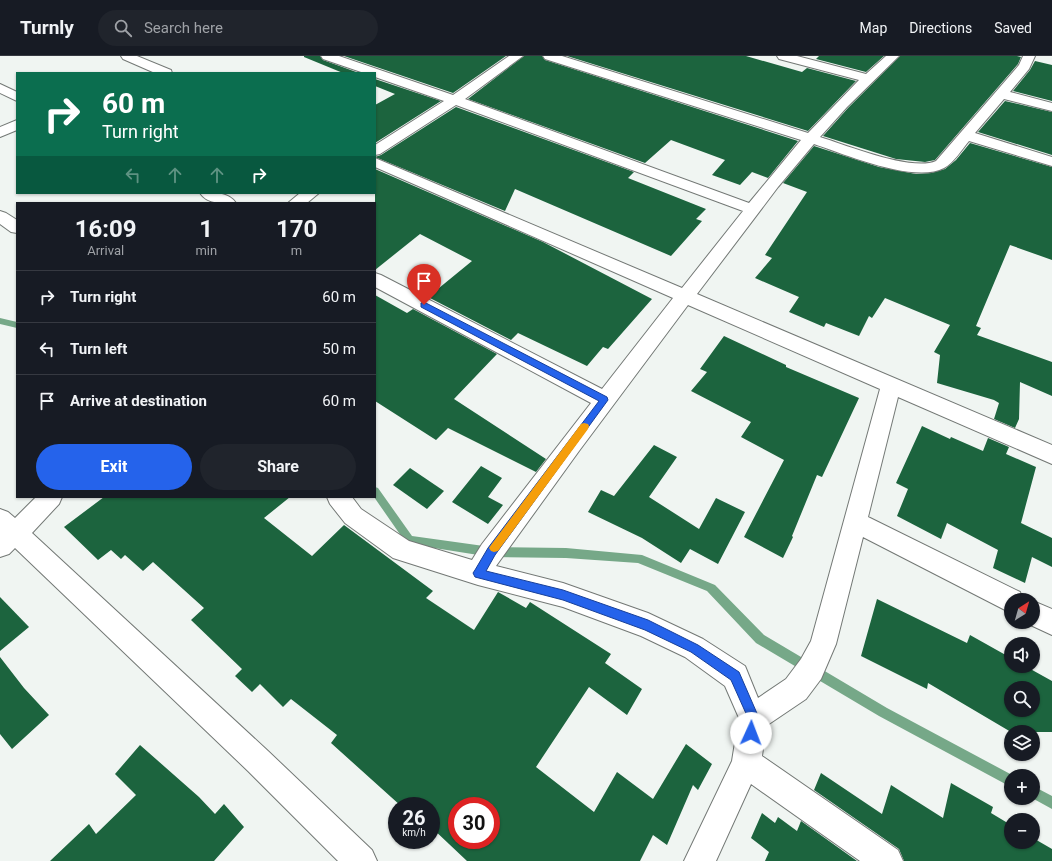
<!DOCTYPE html>
<html lang="en">
<head>
<meta charset="utf-8">
<style>
  body { margin:0; font-family:Roboto,sans-serif; background:#20242c; color:#f1f3f6; height:100vh; display:flex; flex-direction:column; font-size:15px; white-space:nowrap }
  * { box-sizing:border-box; margin:0 }
  p { font-size:13px; color:#9ea1a6 }
  .icon { flex:none; width:22px; height:22px; fill:none; stroke:currentColor; stroke-width:2; stroke-linecap:round; stroke-linejoin:round }
  .map { position:relative; flex:1; overflow:hidden }
  .panel { position:absolute; left:16px; top:146px; width:360px; height:296px; display:flex; flex-direction:column; background:#171b24; border-radius:0px; box-shadow:0 1px 3px #0004 }
  .panel>* { flex:none }
  .hud { position:absolute; left:16px; top:16px; width:360px; height:122px; border-radius:0px; box-shadow:0 1px 3px #0004; background:#0b6e4f; color:#fff; overflow:hidden }
  .needle { width:26px; rotate:37deg }
  .fabs { position:absolute; left:1004px; top:537px; display:grid; gap:8px }
  .fabs a { display:grid; place-items:center; width:36px; height:36px; border-radius:50%; background:#171b24; box-shadow:0 1px 3px #0004; font-size:20px }
  .speed { position:absolute; left:388px; top:741px; display:flex; gap:8px; font-size:20px; font-weight:700; text-align:center }
  .speed>* { display:grid; place-content:center; width:52px; height:52px; border-radius:50%; background:#171b24; box-shadow:0 1px 3px #0004; line-height:1 }
  .speed small { font-size:10px; font-weight:400 }
  .speed .limit { border:6px solid #d22; background:#fff; color:#111 }
  .pin { position:absolute; display:grid; place-items:center; width:34px; height:34px; color:#fff; margin:-41px -17px; border-radius:50% 50% 50% 0; rotate:-45deg; box-shadow:0 0 4px #0007 }
  .pin .icon { rotate:45deg }
  .me { position:absolute; width:44px; margin:-22px; rotate:2deg; stroke-linejoin:round; filter:drop-shadow(0 0 3px #0008) }
  .turn { display:flex; align-items:center; gap:14px; height:84px; padding:0 20px; font-size:18px }
  .turn .icon { width:52px; height:52px; stroke-width:2.5 }
  .turn b { display:block; font-size:28px; line-height:34px }
  .lanes { display:flex; align-items:center; height:38px; padding:0 20px; background:#0003; justify-content:center; gap:20px; direction:ltr }
  .lanes .off { opacity:.35 }
  .eta { display:flex; justify-content:space-evenly; align-items:center; height:68px; text-align:center }
  .eta b { font-size:24px; font-weight:700; line-height:28px }
  .primary-button { display:flex; gap:8px; margin-top:auto; padding:8px 20px }
  .primary-button a { flex:1; height:46px; border-radius:24px; background:#2563eb; color:#fff; font-size:16px; font-weight:700; line-height:46px; text-align:center }
  .primary-button a+a { background:#20242c; color:#f1f3f6 }
  ul { padding:0; list-style:none }
  li { display:flex; align-items:center; gap:12px; height:52px; padding:0 20px; border-top:1px solid #363941 }
  li div { flex:1 }
  li b { display:block; font-size:15px }
  li em { font-style:normal }
  header { display:flex; align-items:center; gap:24px; box-sizing:border-box; height:56px; padding:0 20px; background:#171b24; border-bottom:1px solid #363941 }
  header strong { font-size:19px }
  nav { display:flex; gap:22px; margin-inline-start:auto; font-size:14px }
  .search { width:280px; height:36px; background:#20242c; display:flex; align-items:center; gap:10px; box-sizing:border-box; padding:0 14px; border-radius:22px; color:#9ea1a6; font-size:15px }
  .map>svg:first-child { display:block }
  .lines { fill:none; stroke-linecap:round; stroke-linejoin:round }
  .stream { fill:#76a888; fill-rule:evenodd }
  .building { fill:#1c643e; fill-rule:evenodd }
  .street-casing { stroke:#737875; stroke-width:2 }
  .street { fill:#fff; fill-rule:evenodd }
  .route { fill:#2563eb; stroke:#184099 }
  .slow { fill:#f59e0b }
</style>
</head>
<body>
<header>
<strong>Turnly</strong>
<div class="search"><svg class="icon" aria-label="search" viewBox="0 0 24 24"><circle cx="10" cy="10" r="6"/><path d="M15 15l6 6"/></svg>Search here</div>
<nav><a>Map</a><a>Directions</a><a>Saved</a></nav>
</header>
<div class="map">
<svg width="1052" height="805" viewBox="0 0 1052 805">
  <rect width="100%" height="100%" fill="#f0f5f2"/>
  <g class="lines">
    <!-- stream -->
    <g class="stream">
      <polygon points="0,262 17,266 17,272 0,268"/>
      <polygon points="375,431 378,432 412,480 491,491 566,492 642,499 715,529 764,579 887,652 1014,720 1011,720 1011,731 879,660 756,587 707,535 638,507 566,502 491,501 409,488 406,487 374,441"/>
      <polygon points="1033,730 1052,740 1052,753 1032,742 1033,742"/>
    </g>
  </g>
  <!-- building -->
  <g class="building">
    <polygon points="304,0 320,0 323,4 359,17 343,17 304,1"/>
    <polygon points="344,0 506,0 453,37"/>
    <polygon points="524,0 542,0 545,4 798,85 768,122 752,116 740,129 712,119 725,104 671,84 645,107 468,43"/>
    <polygon points="567,0 746,0 802,16 807,12 856,25 808,75"/>
    <polygon points="819,0 884,0 866,16 816,3"/>
    <polygon points="900,0 1017,0 1021,1 1018,8 935,104 925,106 896,103 823,80 848,52"/>
    <polygon points="1035,5 1052,9 1052,45 1013,35 1030,14"/>
    <polygon points="375,23 441,45 375,87 375,49 395,38 375,30"/>
    <polygon points="1005,45 1052,56 1052,99 978,76"/>
    <polygon points="456,51 634,116 628,122 706,153 696,163 702,165 671,200 515,133 505,155 375,101 381,99"/>
    <polygon points="970,87 1052,111 1052,204 1010,189 976,270 981,272 977,279 1052,306 1052,340 1020,326 1019,363 1015,372 994,363 999,347 994,344 937,327 940,299 934,296 950,269 885,242 872,262 869,260 859,280 826,267 824,271 789,256 799,241 755,222 772,202 765,199 807,136 783,127 814,90 879,111 916,118 931,117 945,113 956,104"/>
    <polygon points="375,113 543,186 652,243 608,293 603,291 587,310 518,277 511,284 428,241 472,205 420,178 375,214"/>
    <polygon points="375,239 407,257 413,253 497,298 454,343 546,403 536,416 448,372 436,384 375,345"/>
    <polygon points="724,280 786,309 786,311 859,342 822,421 817,419 792,480 793,481 783,502 744,481 784,404 741,381 751,366 691,335 707,316 700,313"/>
    <polygon points="922,370 950,383 951,381 983,395 988,382 1009,391 1006,398 1036,411 1021,467 1052,482 1052,511 1032,501 1025,527 993,512 998,494 947,467 941,483 897,460 908,433 896,427"/>
    <polygon points="654,389 677,401 649,441 699,473 716,442 745,456 718,508 690,493 681,507 642,482 588,456 601,434 614,440"/>
    <polygon points="481,410 502,422 488,441 503,449 488,468 452,446"/>
    <polygon points="410,412 444,435 427,453 393,429"/>
    <path d="M104 441H290L264 462 312 500 344 469 433 535 426 542 474 574 498 536 526 552 530 546 611 598 605 607 642 633 627 659 589 631 536 711 594 756 617 716 653 743 686 688 712 708 698 734 693 729 667 789 653 779 640 805H467L431 771V750H401L331 687 337 679 291 643 283 651 260 628 252 636 235 620 242 613 191 564 204 552 153 506 143 515 125 499 121 503 111 494 98 504 64 471ZM457 750H491V784H457Z"/>
    <polygon points="0,541 29,571 0,595"/>
    <path d="M877 543 967 587 970 579 1011 602V610H1025L1052 625V676H1011L928 627 927 633 861 600ZM1011 632H1033V654H1011Z"/>
    <polygon points="0,601 24,632 49,659 12,693 0,678"/>
    <polygon points="140,689 199,741 215,758 224,748 244,771 214,805 50,805 89,768 96,778 136,739 115,718"/>
    <polygon points="821,717 882,758 891,729 943,762 951,727 993,751 991,757 1011,769 1011,786 1033,786 1033,782 1052,793 1052,805 904,805 899,793 814,734"/>
    <polygon points="762,757 775,767 778,761 797,775 801,765 857,805 765,805 769,796 751,782"/>
  </g>
  <g class="lines">
    <defs>
      <g id="street">
        <polygon points="121,0 137,0 171,14 172,17 155,17 123,3"/>
        <path d="M321 0H339L453 39 509 0H523L465 43 749 147 801 84 545 3 543 0H562L808 77 859 24 779 3 777 0H797L866 18 886 0H899L847 51 820 81C846 89 912 116 936 105L1019 9 1023 0H1035L1029 13 1010 36 1052 47V55L1004 43 975 77 1052 101V110L969 85C962 93 954 107 944 112 915 128 844 98 814 88L778 131 697 238 1052 389V408L898 341 868 461 1020 536 1023 544H1011V557L863 481 836 588 821 623 806 643 766 670 762 700 898 794 903 805H860L751 728 716 805H684L732 705 739 662 725 630 685 601 641 580 563 551 478 529 393 502 345 467 330 448 327 441H352L361 453 409 485 472 504 482 488 591 347 375 231V217L381 219 602 333 673 242 375 111V102L682 232 743 155 456 49 380 98 375 99V89L444 45 375 21V17H364L323 3ZM688 249 880 333 811 585 801 603 786 623 758 642 745 610 703 583 648 557 563 527 496 510 579 395Z"/>
        <polygon points="0,28 17,36 17,45 0,37"/>
        <polygon points="17,64 17,74 0,81 0,71"/>
        <path d="M200 137C213 137 228 135 236 147 224 147 208 149 200 137Z"/>
        <polygon points="300,137 319,137 307,147 288,147"/>
        <polygon points="0,155 6,157 17,164 17,177 11,176 0,168"/>
        <polygon points="36,441 62,441 59,448 32,477 268,695 372,794 377,805 338,805 248,715 15,492 9,498 0,501 0,453 8,456 15,462"/>
        <polygon points="1033,545 1052,553 1052,579 1024,566 1033,566"/>
      </g>
    </defs>
    <!-- street casing -->
    <use href="#street" class="street-casing"/>
    <!-- street -->
    <use href="#street" class="street"/>
  </g>
  <!-- route -->
  <polygon class="route" points="424,246 607,341 608,344 495,499 486,515 563,534 648,564 698,589 739,616 759,662 755,681 751,683 747,681 745,677 748,662 731,624 691,596 645,574 563,544 475,521 473,517 475,514 488,492 599,345 421,251 421,247"/>
  <!-- slow -->
  <polygon class="slow" points="584,367 588,368 589,370 588,373 498,495 494,496 491,495 489,492 491,489 581,368"/>
</svg>
<div class="fabs">
<a><svg class="needle" viewBox="-14 -14 28 28"><path d="M0-13l5 13h-10z" fill="#e53935"/><path d="M0 13l5-13h-10z" fill="#9ea1a6"/></svg></a>
<a><svg class="icon" aria-label="sound" viewBox="0 0 24 24"><path d="M4 9h4l5-4v14l-5-4H4zM17 9q2 3 0 6"/></svg></a>
<a><svg class="icon" aria-label="search" viewBox="0 0 24 24"><circle cx="10" cy="10" r="6"/><path d="M15 15l6 6"/></svg></a>
<a><svg class="icon" aria-label="layers" viewBox="0 0 24 24"><path d="M12 4l9 5-9 5-9-5zM3 14l9 5 9-5"/></svg></a>
<a>+</a>
<a>−</a>
</div>
<div class="speed"><div>26<small>km/h</small></div><div class="limit">30</div></div>
<div class="pin" style="left:424px;top:249px;background:#d93025"><svg class="icon" aria-label="arrive" viewBox="0 0 24 24"><path d="M6 21V4h12l-3 4 3 4H6"/></svg></div>
<svg class="me" style="left:751px;top:677px" viewBox="-20 -20 40 40"><circle r="19" fill="#fff"/><path d="M0-13L10 11 0 6-10 11z" fill="#2563eb"/></svg>
<div class="hud">
<div class="turn"><svg class="icon" aria-label="right" viewBox="0 0 24 24"><path d="M7 20v-9h11M14 6l5 5-5 5"/></svg><div><b>60 m</b>Turn right</div></div>
<div class="lanes"><svg class="icon off" aria-label="left" viewBox="0 0 24 24"><path d="M17 20v-9H6M10 6l-5 5 5 5"/></svg><svg class="icon off" aria-label="ahead" viewBox="0 0 24 24"><path d="M12 20V5M6 11l6-6 6 6"/></svg><svg class="icon off" aria-label="ahead" viewBox="0 0 24 24"><path d="M12 20V5M6 11l6-6 6 6"/></svg><svg class="icon" aria-label="right" viewBox="0 0 24 24"><path d="M7 20v-9h11M14 6l5 5-5 5"/></svg></div>
</div>
<section class="panel">
<div class="eta">
<div><b>16:09</b><p>Arrival</p></div>
<div><b>1</b><p>min</p></div>
<div><b>170</b><p>m</p></div>
</div>
<ul>
<li><svg class="icon" aria-label="right" viewBox="0 0 24 24"><path d="M7 20v-9h11M14 6l5 5-5 5"/></svg><div><b>Turn right</b></div><em>60 m</em></li>
<li><svg class="icon" aria-label="left" viewBox="0 0 24 24"><path d="M17 20v-9H6M10 6l-5 5 5 5"/></svg><div><b>Turn left</b></div><em>50 m</em></li>
<li><svg class="icon" aria-label="arrive" viewBox="0 0 24 24"><path d="M6 21V4h12l-3 4 3 4H6"/></svg><div><b>Arrive at destination</b></div><em>60 m</em></li>
</ul>
<div class="primary-button"><a>Exit</a><a>Share</a></div>
</section>
</div>
</body>
</html>
